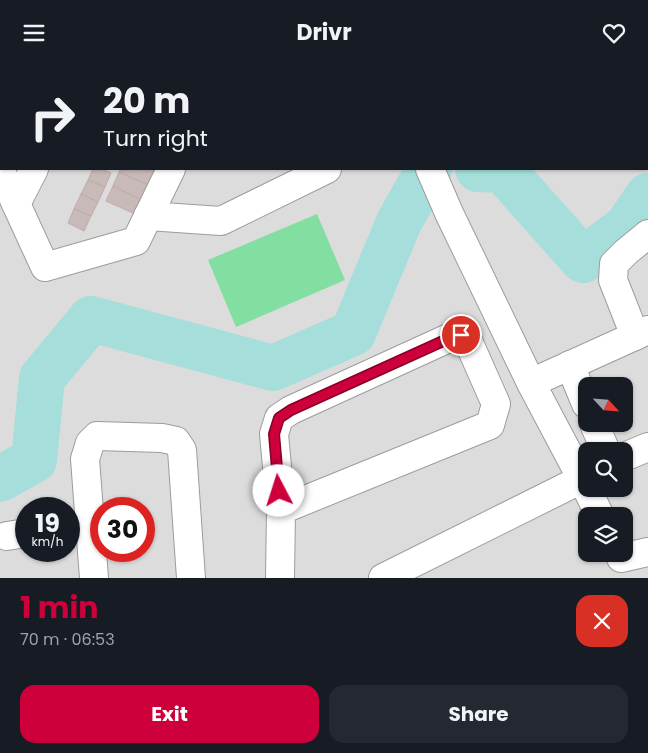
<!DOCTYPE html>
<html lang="en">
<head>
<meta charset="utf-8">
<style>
  body { margin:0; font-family:Poppins,sans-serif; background:#242831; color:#f1f3f6; height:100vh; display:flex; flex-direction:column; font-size:19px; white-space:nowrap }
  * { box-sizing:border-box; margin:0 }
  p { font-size:16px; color:#9ea1a6 }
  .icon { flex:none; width:28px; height:28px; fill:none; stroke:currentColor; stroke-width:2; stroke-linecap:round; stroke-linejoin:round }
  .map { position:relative; height:513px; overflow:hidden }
  .panel { display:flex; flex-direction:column; background:#171b24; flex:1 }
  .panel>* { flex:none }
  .top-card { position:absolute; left:0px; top:0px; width:649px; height:105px; box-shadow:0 1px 4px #0004; background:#171b24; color:#f1f3f6; overflow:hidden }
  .needle { width:32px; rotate:116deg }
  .buttons { position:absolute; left:578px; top:312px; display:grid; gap:10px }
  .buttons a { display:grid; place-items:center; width:55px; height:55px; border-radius:10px; background:#171b24; box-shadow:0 1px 4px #0004; font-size:25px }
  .speed { position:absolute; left:15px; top:432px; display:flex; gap:10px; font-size:25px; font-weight:700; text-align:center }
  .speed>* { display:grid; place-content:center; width:65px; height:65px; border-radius:50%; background:#171b24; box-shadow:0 1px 4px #0004; line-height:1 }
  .speed small { font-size:12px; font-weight:400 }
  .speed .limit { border:8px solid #d22; background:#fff; color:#111 }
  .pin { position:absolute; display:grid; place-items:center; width:42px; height:42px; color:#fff; margin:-21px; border:2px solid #fff; border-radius:50%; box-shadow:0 1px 5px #0007 }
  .me { position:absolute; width:55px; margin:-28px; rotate:355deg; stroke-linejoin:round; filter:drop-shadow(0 0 4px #0008) }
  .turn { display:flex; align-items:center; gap:18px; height:105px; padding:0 20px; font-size:22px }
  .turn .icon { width:65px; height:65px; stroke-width:2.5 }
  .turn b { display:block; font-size:35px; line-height:42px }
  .round { display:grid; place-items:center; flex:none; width:52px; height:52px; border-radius:15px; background:#242831 }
  .head { display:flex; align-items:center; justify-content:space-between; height:85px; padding:0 20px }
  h1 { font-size:30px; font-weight:700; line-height:38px; color:#ce003b }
  .cta { display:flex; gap:10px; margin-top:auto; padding:10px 20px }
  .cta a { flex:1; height:58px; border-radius:15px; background:#ce003b; color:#fff; font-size:20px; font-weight:700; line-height:58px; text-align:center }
  .cta a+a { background:#242831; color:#f1f3f6 }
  header { display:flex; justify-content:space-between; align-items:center; height:65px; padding:0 20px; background:#171b24; font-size:22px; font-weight:700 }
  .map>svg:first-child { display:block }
  .residential { fill:#dddcdc; fill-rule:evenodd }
  .pitch { fill:#83dfa1 }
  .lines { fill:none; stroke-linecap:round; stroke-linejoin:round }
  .river { stroke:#a5deda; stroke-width:46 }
  .building { fill:#c8bab8; stroke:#c2aba7 }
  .minor-casing { stroke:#9c9c9c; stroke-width:30 }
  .minor { stroke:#fff; stroke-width:28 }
  .route-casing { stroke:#860026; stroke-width:12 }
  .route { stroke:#ce003b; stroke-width:9 }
</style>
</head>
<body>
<header><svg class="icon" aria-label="menu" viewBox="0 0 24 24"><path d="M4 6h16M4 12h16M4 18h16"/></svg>Drivr<svg class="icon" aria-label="heart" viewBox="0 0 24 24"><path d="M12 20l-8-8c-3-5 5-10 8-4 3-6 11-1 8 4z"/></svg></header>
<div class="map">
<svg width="648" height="513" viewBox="0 0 648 513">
  <rect width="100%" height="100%" fill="#f0e9e5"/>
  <!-- residential -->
  <path class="residential" d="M0 0H648V513H0ZM1 1H648V104H1ZM586 321H624V359H586ZM586 386H624V424H586ZM26 444H69V486H26ZM101 444H144V486H101ZM586 451H624V489H586Z"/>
  <!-- pitch -->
  <polygon class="pitch" points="317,149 345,215 236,262 208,195"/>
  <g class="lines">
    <!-- river -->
    <g class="river">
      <polyline points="478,104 503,105 583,195 627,162 648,131"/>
      <polyline points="0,414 34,395 42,313 91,254 273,303 353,268 399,157 429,104"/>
    </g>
  </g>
  <!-- building -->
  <g class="building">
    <polygon points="0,0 15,0 18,1 1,1 1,11"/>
    <polygon points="38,0 71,0 71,1"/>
    <polygon points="169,0 191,0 193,1 168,1"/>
    <polygon points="93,104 102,104 111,108 105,122 88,115"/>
    <polygon points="121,104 150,104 155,106 148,120 119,107"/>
    <polygon points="119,107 148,120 141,135 113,121"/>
    <polygon points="88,115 105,122 98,137 81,129"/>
    <polygon points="113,121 141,135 135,149 106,136"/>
    <polygon points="81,129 98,137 91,151 74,144"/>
    <polygon points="74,144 91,151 84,166 68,158"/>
  </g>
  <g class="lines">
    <defs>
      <g id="minor">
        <polyline points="390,0 390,1"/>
        <polyline points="490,0 493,1"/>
        <polyline points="84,1 85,0"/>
        <polyline points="219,1 220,0"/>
        <polyline points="0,104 45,202 136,176 171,104"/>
        <polyline points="430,104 449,148 531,318 586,422"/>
        <polyline points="16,139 34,104"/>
        <polyline points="148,151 221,156 327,104"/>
        <polyline points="635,271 613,215 614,199 626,187 648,169"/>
        <polyline points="570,300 586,339"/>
        <polyline points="531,318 648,265"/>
        <polyline points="594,359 606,386"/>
        <polyline points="624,392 648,382"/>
        <polyline points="587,424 600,451"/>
        <polyline points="7,471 26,468"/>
        <polyline points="621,493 648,487"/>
        <polyline points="94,513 85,394 90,378 97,371 162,373 176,376 182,385 191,513"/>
        <polyline points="280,513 281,445 274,369 279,353 291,345 451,272 461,270 469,278 496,339 490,360 281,445"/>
        <polyline points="383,513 586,412"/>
      </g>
    </defs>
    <!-- minor casing -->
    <use href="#minor" class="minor-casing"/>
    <!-- minor -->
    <use href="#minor" class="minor"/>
  </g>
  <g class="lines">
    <defs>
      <polyline id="route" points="279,426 274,369 279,353 291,345 452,272 461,270"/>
    </defs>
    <!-- route casing -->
    <use href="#route" class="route-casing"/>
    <!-- route -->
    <use href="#route" class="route"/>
  </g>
</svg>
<div class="buttons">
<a><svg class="needle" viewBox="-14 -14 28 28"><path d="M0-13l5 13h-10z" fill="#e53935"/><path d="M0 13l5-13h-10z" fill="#9ea1a6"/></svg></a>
<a><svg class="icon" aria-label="search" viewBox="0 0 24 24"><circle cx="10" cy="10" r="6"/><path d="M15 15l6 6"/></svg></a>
<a><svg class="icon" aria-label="layers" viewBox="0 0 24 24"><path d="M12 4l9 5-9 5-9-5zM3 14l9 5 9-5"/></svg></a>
</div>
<div class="speed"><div>19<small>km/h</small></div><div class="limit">30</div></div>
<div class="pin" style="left:461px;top:270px;background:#d93025"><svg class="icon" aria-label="arrive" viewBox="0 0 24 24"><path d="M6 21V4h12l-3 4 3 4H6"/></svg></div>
<svg class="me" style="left:279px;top:426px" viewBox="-20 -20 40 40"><circle r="19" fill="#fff"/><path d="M0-13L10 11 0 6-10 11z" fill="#ce003b"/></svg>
<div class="top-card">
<div class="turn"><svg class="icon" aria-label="right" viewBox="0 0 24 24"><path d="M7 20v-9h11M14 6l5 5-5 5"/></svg><div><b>20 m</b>Turn right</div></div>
</div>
</div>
<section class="panel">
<div class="head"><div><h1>1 min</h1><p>70 m · 06:53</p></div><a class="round" style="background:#d93025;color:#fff"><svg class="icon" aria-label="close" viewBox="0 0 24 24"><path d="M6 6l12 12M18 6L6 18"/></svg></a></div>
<div class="cta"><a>Exit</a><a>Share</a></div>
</section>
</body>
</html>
